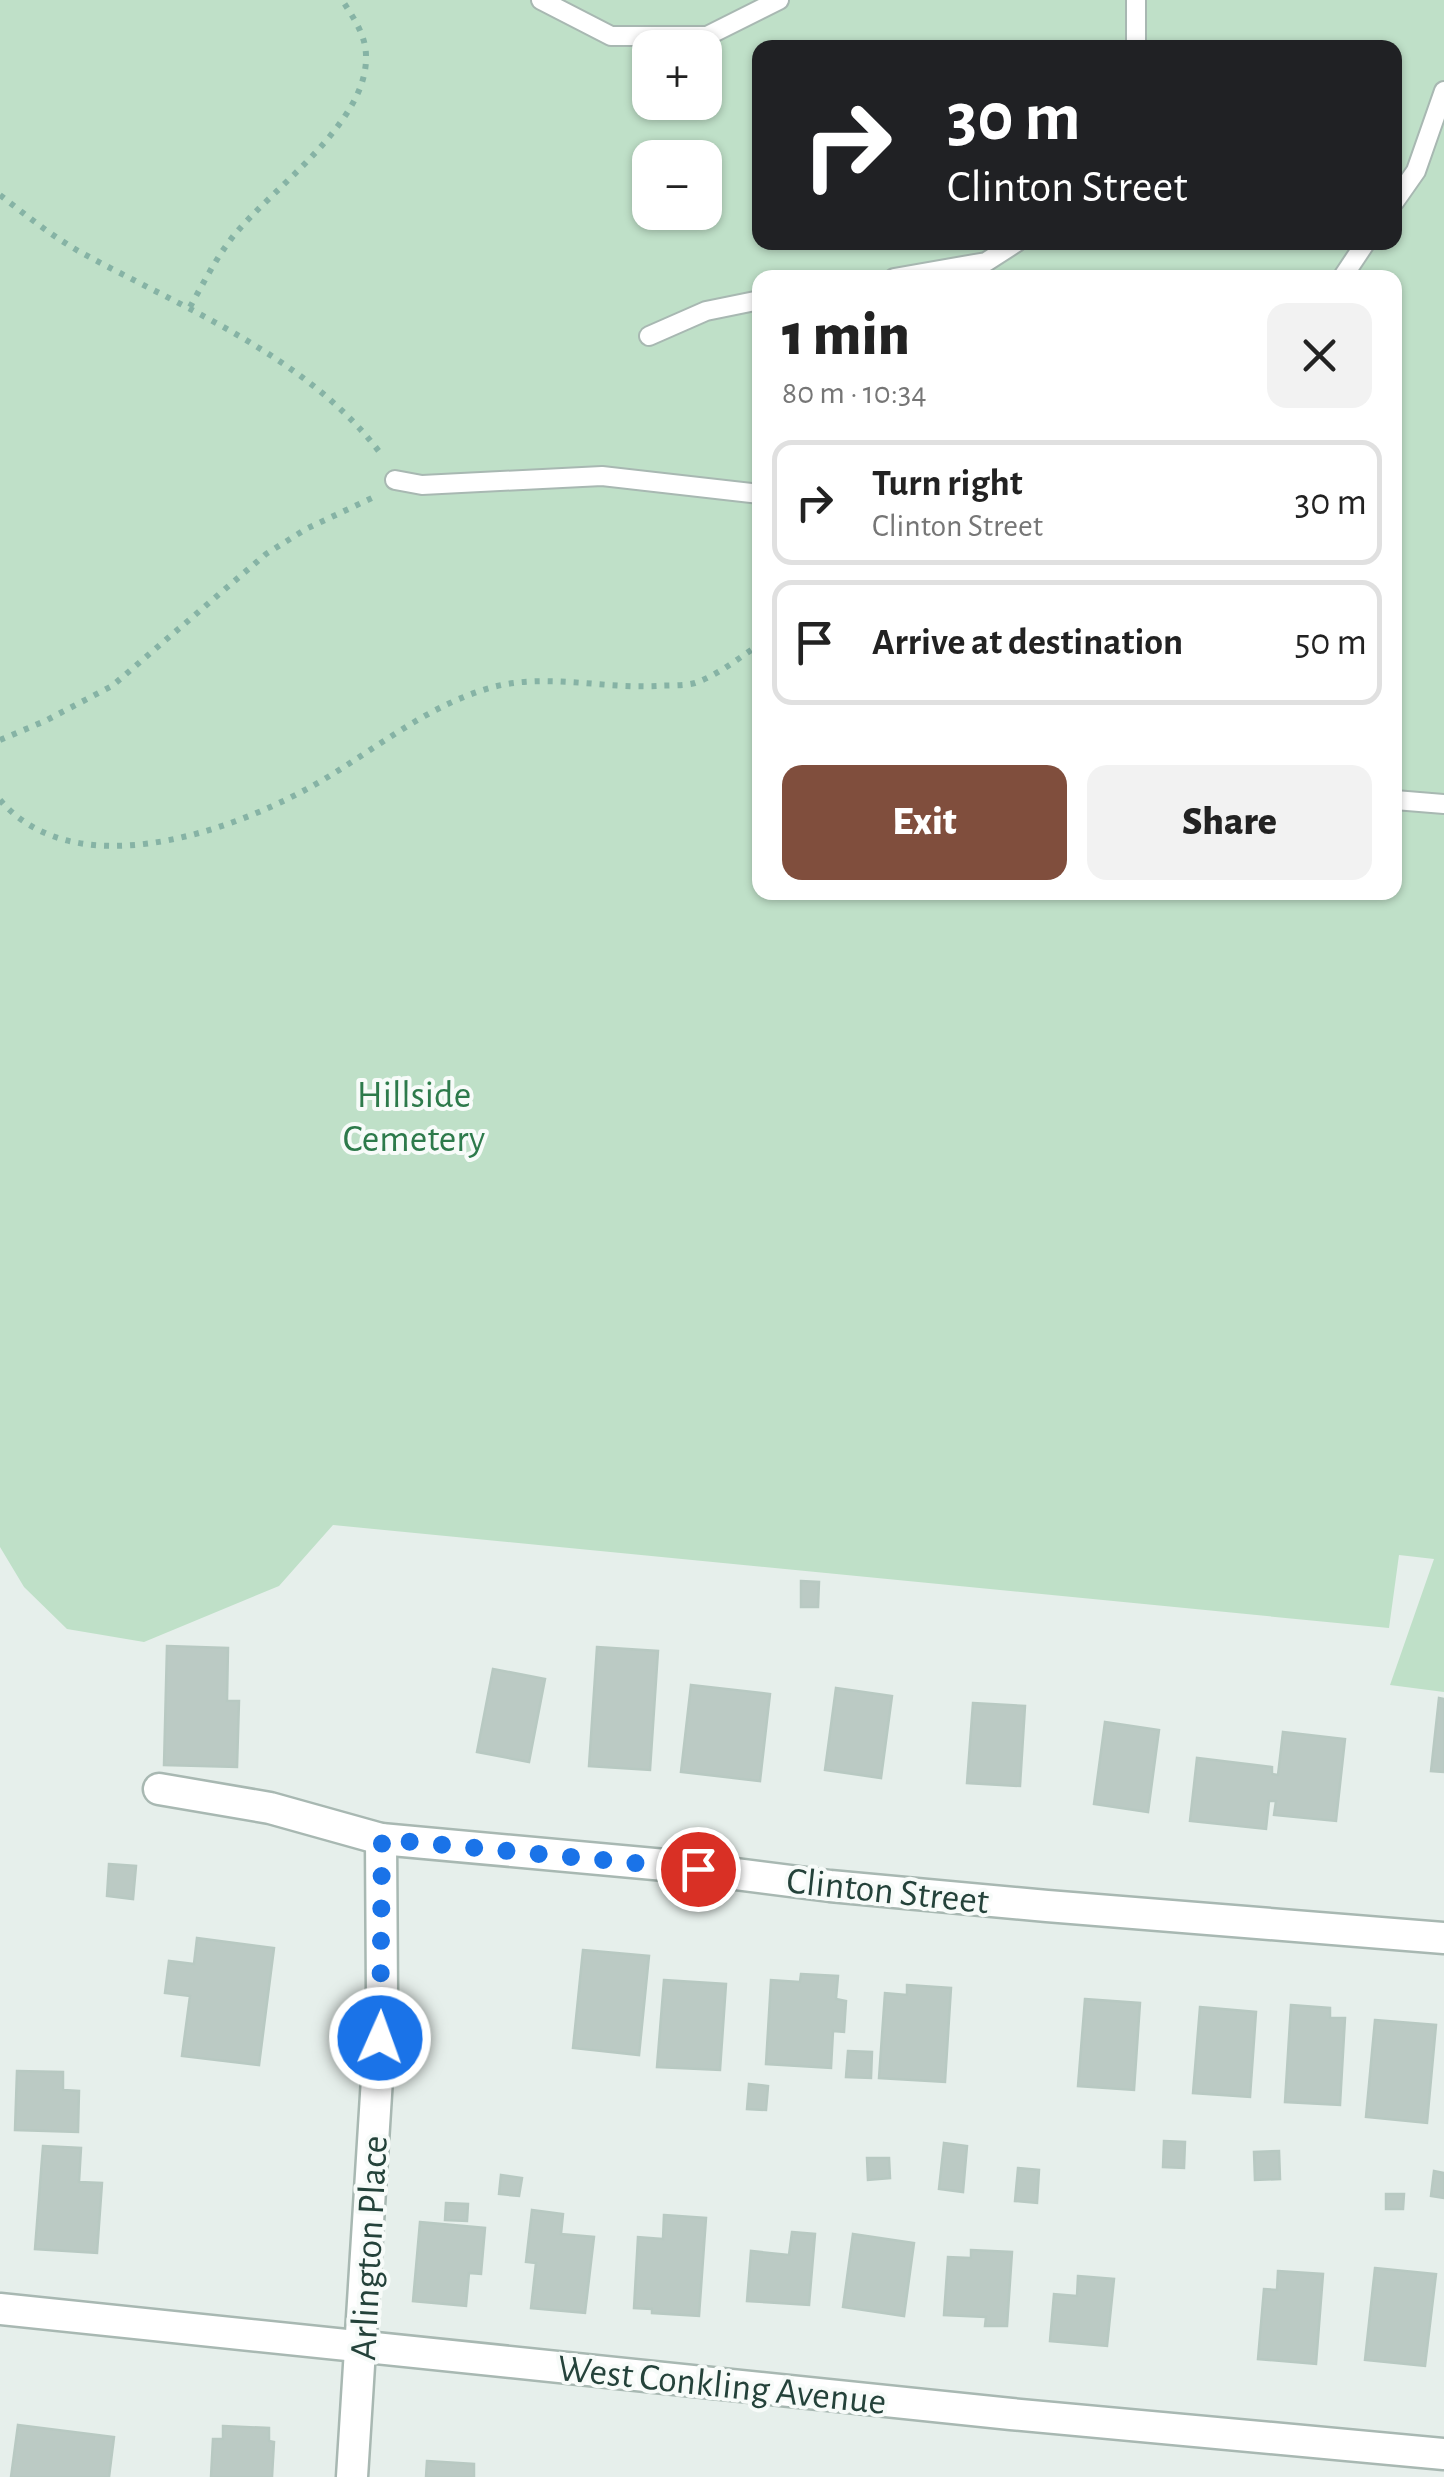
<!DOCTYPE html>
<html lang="en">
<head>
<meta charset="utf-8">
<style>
  body { margin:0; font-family:"Alegreya Sans",sans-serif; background:#f2f2f2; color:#222; height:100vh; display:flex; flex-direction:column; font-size:38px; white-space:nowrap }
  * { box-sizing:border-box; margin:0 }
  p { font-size:32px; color:#767676 }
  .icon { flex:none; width:55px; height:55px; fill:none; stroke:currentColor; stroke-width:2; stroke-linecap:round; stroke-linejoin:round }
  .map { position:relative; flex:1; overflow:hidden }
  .side { position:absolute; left:752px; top:270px; width:650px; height:630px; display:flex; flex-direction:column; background:#fff; border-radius:20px; box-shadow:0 2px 8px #0004 }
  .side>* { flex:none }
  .guide { position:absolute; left:752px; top:40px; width:650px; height:210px; border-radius:20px; box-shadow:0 2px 8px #0004; background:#202124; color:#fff; overflow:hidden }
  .controls { position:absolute; left:632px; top:30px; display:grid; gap:20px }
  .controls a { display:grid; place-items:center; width:90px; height:90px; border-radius:20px; background:#fff; box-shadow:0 2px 8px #0004; font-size:50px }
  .pin { position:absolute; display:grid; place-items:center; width:85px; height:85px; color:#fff; margin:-42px; border:5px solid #fff; border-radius:50%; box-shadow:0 2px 10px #0007 }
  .me { position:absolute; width:110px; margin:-55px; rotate:2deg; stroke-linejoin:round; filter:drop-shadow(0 0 8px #0008) }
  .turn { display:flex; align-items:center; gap:35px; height:210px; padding:0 30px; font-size:45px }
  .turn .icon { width:130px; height:130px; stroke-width:2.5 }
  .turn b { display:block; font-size:70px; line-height:85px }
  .round { display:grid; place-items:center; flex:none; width:105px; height:105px; border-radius:20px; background:#f2f2f2 }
  .head { display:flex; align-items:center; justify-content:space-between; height:170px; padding:0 30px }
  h1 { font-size:60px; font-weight:800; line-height:75px }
  .action { display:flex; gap:20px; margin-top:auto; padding:20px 30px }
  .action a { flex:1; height:115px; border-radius:20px; background:#804e3d; color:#fff; font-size:40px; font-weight:800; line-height:115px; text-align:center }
  .action a+a { background:#f2f2f2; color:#222 }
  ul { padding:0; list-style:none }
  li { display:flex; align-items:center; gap:30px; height:125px; margin:0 20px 15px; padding:0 10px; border:5px solid #e0e0e0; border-radius:20px }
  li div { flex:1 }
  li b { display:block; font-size:38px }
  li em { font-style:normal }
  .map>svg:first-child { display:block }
  .green { fill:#bfe0c8; fill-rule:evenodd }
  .building { fill:#bbcac4; stroke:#b8c9c2; stroke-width:2.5 }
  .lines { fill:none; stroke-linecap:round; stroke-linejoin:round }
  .service-casing { stroke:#a8b8b2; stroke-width:22 }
  .minor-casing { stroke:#a8b8b2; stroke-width:35 }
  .path { stroke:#86b3a5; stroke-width:6; stroke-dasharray:5 8; stroke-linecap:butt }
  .service { stroke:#fff; stroke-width:18 }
  .minor { stroke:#fff; stroke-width:30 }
  .route { stroke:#1a73e8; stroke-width:18; stroke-dasharray:0 32.4 }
  .labels { text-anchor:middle; stroke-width:8; stroke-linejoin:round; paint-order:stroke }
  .park-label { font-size:38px; fill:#2d7a4b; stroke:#f7fbf9 }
  .street-label { font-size:38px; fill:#24423a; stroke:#f7fbf9 }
</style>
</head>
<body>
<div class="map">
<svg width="1444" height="2477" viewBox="0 0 1444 2477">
  <rect width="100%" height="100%" fill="#e6efeb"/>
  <!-- green -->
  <path class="green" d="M0 0H1444V1692L1390 1685 1434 1559 1399 1555 1389 1628 333 1525 279 1586 144 1642 67 1629 24 1587 0 1547ZM650 48H705V102H650ZM760 48H1395V242H760ZM650 158H705V212H650ZM760 278H1395V892H760Z"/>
  <!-- building -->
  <g class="building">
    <polygon points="801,1581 819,1582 818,1607 801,1607"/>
    <polygon points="167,1646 228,1648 227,1701 239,1701 237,1767 164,1765"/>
    <polygon points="597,1647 658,1651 650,1770 589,1766"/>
    <polygon points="493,1669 545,1679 529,1762 477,1752"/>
    <polygon points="691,1685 770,1694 760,1781 681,1772"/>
    <polygon points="836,1688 892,1696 881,1778 825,1770"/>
    <polygon points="1439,1698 1444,1699 1444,1772 1431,1771"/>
    <polygon points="973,1703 1025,1706 1020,1786 967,1783"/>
    <polygon points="1105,1722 1159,1730 1148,1812 1094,1804"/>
    <polygon points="1283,1732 1345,1739 1336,1821 1274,1815 1276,1801 1269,1801 1266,1829 1190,1821 1197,1758 1272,1767 1272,1774 1278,1775"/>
    <polygon points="109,1864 136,1866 133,1899 107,1896"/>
    <polygon points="197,1938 274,1948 259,2065 182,2056 190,1996 165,1993 169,1961 194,1964"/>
    <polygon points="583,1950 649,1956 639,2055 573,2048"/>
    <polygon points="801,1974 838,1976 836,1999 846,2001 844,2032 833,2031 831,2068 766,2064 771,1980 800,1982"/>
    <polygon points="664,1980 726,1984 720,2070 657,2067"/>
    <polygon points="907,1985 951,1988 945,2082 879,2078 885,1993 907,1995"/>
    <polygon points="1085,1999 1140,2003 1134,2090 1078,2086"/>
    <polygon points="1291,2005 1330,2008 1330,2018 1345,2018 1340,2105 1285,2102"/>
    <polygon points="1200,2007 1256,2012 1250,2097 1193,2093"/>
    <polygon points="1375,2020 1436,2025 1427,2123 1366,2117"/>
    <polygon points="848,2051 872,2052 871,2078 846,2077"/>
    <polygon points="17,2071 63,2072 63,2090 79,2091 78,2132 15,2130"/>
    <polygon points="749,2084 768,2086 766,2110 747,2109"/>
    <polygon points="1164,2141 1185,2142 1184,2168 1163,2167"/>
    <polygon points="944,2143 967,2146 963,2192 939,2189"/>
    <polygon points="43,2146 81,2148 79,2182 102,2183 97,2253 35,2249"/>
    <polygon points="1279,2151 1280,2179 1255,2180 1254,2152"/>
    <polygon points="867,2158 889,2158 890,2178 868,2180"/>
    <polygon points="1018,2168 1039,2170 1037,2203 1015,2201"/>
    <polygon points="1434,2171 1444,2173 1444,2198 1431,2196"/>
    <polygon points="501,2175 522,2178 519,2196 499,2194"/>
    <polygon points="1386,2194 1404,2194 1403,2209 1386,2209"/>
    <polygon points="446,2203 468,2204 467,2221 445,2220"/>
    <polygon points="532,2210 563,2214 561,2234 594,2237 585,2313 531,2308 536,2263 526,2262"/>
    <polygon points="664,2215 706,2218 699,2316 652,2313 652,2309 634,2308 638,2237 663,2239"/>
    <polygon points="420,2222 485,2228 481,2274 469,2273 466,2306 413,2301"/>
    <polygon points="792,2232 815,2234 809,2305 747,2301 751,2251 789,2255"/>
    <polygon points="853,2234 914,2243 904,2316 843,2307"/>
    <polygon points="971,2250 1012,2252 1007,2326 985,2326 986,2317 944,2315 948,2257 971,2258"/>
    <polygon points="1375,2268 1436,2274 1425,2366 1365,2360"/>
    <polygon points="1278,2271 1323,2274 1316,2364 1258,2359 1264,2289 1277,2290"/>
    <polygon points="1078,2276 1114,2279 1107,2346 1050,2341 1054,2294 1077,2296"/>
    <polygon points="18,2425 114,2437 109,2477 11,2477"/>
    <polygon points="223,2426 269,2428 269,2441 274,2442 272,2477 211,2477 213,2439 223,2439"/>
    <polygon points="427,2461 474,2464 474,2477 426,2477"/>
  </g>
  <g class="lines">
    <defs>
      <g id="service">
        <polyline points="541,0 611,36 707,36 779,0"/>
        <polyline points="1136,48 1136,0"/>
        <polyline points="1395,201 1416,171 1444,91"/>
        <polyline points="894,278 986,262 1017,242"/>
        <polyline points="1342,278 1366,242"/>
        <polyline points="649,336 706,311 760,300"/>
        <polyline points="395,480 422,485 602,476 760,494"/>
        <polyline points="1395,800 1444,804"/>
      </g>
      <g id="minor">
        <polyline points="159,1789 270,1808 381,1839 665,1865 830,1886 1047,1906 1444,1938"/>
        <polyline points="0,2309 1011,2414 1444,2454"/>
        <polyline points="352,2477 382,1999 381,1839"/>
      </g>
    </defs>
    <!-- service casing -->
    <use href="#service" class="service-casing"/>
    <!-- minor casing -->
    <use href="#minor" class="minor-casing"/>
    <!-- path -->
    <g class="path">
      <path d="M0 195C27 216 53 237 82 253 185 309 308 357 381 454"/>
      <path d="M190 307C204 282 217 256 235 234 273 188 368 122 366 56 366 35 353 17 342 0"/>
      <polyline points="0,740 45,721 112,686 266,554 306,529 374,497"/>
      <path d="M0 800C73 885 223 834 305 790 365 758 417 711 483 690 540 671 598 689 657 686 669 685 683 686 695 683 718 675 739 658 760 644"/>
    </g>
    <!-- service -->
    <use href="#service" class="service"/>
    <!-- minor -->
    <use href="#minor" class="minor"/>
  </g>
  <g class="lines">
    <!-- route -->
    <polyline class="route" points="380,2038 382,1839 698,1869"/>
  </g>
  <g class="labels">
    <!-- park labels -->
    <g class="park-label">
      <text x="414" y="1107">Hillside<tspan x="414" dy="44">Cemetery</tspan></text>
    </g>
    <!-- street labels -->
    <g class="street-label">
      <text transform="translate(888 1890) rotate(6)" y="13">Clinton Street</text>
      <text transform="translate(368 2248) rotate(-87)" y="13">Arlington Place</text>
      <text transform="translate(722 2384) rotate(6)" y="13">West Conkling Avenue</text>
    </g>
  </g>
</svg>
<div class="controls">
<a>+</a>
<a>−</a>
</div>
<div class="pin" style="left:698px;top:1869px;background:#d93025"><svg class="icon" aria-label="arrive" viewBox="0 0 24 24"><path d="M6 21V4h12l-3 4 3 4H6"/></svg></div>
<svg class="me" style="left:380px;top:2038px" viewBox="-20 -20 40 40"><circle r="17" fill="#1a73e8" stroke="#fff" stroke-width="3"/><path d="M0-11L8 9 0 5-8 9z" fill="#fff"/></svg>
<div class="guide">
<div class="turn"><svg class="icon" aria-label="right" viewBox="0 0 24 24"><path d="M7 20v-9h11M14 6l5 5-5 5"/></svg><div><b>30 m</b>Clinton Street</div></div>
</div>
<section class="side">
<div class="head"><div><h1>1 min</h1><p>80 m · 10:34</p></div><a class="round"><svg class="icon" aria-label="close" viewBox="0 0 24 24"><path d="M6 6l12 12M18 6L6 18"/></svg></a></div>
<ul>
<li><svg class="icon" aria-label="right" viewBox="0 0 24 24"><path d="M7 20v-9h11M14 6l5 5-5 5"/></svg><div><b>Turn right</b><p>Clinton Street</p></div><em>30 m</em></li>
<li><svg class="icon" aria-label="arrive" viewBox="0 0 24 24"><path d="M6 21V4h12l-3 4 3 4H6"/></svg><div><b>Arrive at destination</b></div><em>50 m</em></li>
</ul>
<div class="action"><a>Exit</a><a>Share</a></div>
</section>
</div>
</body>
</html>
